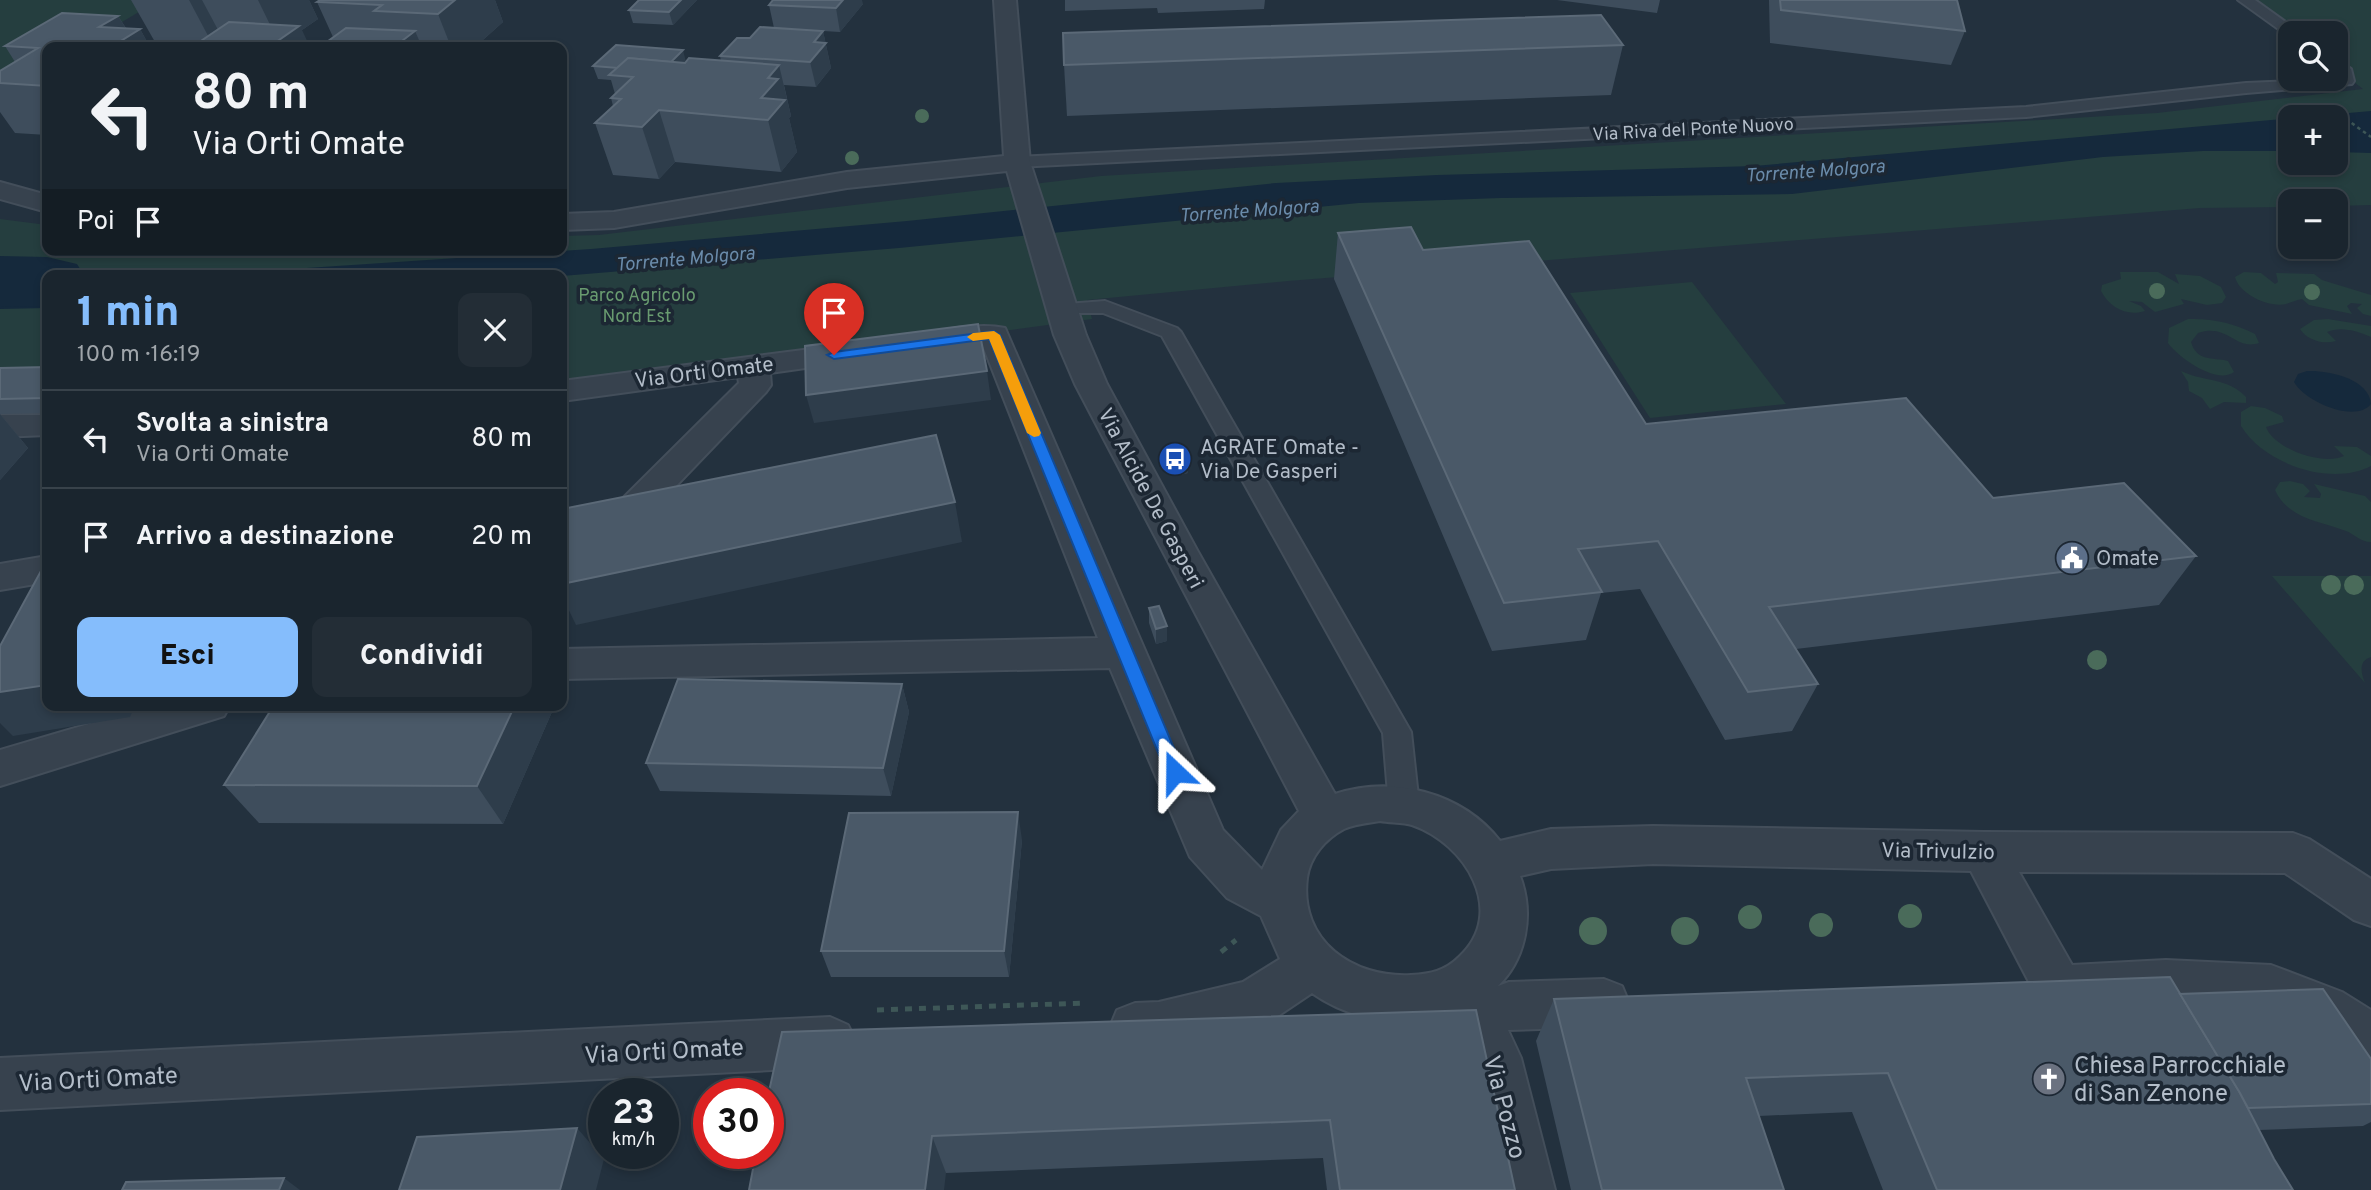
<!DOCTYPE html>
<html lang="it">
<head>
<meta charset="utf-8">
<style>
  body { margin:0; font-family:Overpass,sans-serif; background:#232d36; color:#f1f3f6; height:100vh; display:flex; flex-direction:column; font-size:26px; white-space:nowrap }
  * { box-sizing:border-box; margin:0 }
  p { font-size:23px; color:#9fa5aa }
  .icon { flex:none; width:38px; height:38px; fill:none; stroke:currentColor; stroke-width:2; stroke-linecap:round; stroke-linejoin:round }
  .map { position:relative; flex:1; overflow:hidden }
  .panel { position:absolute; left:42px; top:270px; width:525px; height:441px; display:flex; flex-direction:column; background:#1a252e; border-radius:14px; box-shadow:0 4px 10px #0003,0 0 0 2px #38424a }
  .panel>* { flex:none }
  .guide { position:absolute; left:42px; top:42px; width:525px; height:214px; border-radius:14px; box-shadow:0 4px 10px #0003,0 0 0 2px #38424a; background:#1a252e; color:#f1f3f6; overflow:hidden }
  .fabs { position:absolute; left:2278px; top:21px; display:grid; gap:14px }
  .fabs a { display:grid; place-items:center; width:70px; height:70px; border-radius:14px; background:#1a252e; box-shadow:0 4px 10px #0003,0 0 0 2px #38424a; font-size:35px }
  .speed { position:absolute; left:588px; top:1078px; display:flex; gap:14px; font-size:35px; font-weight:700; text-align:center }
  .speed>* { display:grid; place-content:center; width:91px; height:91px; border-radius:50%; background:#1a252e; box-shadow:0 4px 10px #0003,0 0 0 2px #38424a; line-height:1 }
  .speed small { font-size:18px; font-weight:400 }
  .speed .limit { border:10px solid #d22; background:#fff; color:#111 }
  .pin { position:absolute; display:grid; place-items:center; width:60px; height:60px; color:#fff; margin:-72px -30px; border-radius:50% 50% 50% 0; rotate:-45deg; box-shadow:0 0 7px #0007 }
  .pin .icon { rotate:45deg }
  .me { position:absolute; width:77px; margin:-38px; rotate:337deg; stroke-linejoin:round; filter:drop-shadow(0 0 5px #0008) }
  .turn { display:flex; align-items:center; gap:24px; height:147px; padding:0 35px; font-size:32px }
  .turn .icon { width:91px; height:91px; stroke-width:2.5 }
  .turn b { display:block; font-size:49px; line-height:60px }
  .then { display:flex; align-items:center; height:66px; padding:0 35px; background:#0003; gap:14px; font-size:26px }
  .round { display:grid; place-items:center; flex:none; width:74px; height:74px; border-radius:14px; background:#232d36 }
  .head { display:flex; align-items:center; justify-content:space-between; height:119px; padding:0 35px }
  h1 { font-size:42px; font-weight:800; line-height:52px; color:#85bdfc }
  .button { display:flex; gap:14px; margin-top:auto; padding:14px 35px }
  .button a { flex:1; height:80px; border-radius:14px; background:#85bdfc; color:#111; font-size:28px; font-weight:800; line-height:80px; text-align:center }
  .button a+a { background:#232d36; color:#f1f3f6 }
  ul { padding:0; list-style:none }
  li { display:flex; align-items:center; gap:21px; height:98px; padding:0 35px; border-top:2px solid #38424a }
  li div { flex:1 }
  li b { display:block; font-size:26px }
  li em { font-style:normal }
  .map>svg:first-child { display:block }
  .green { fill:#253e3f; fill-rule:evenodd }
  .water { fill:#15293c }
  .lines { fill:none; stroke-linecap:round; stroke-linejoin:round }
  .river { fill:#15293c; fill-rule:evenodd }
  .lane-casing { stroke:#434e5a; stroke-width:4 }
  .street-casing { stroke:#434e5a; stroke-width:4 }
  .path-far1 { stroke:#3e5757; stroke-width:2.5; stroke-dasharray:3.5 3.5; stroke-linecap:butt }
  .path { stroke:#3e5757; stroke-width:5; stroke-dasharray:7 7; stroke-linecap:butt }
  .lane { fill:#37424e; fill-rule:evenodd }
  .street { fill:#37424e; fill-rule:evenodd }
  .tree { fill:#4a6b5a }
  .wall { fill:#3e4d5c }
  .shaded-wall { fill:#2e3d4b }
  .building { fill:#4a5968; stroke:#5b6977; stroke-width:2 }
  .route { fill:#1a73e8; stroke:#114b97; stroke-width:2 }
  .slow { fill:#f59e0b }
  .labels { text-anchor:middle; stroke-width:7; stroke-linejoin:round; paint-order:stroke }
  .far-street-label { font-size:18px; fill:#b3bdc9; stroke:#1c2733 }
  .far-park-label { font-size:18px; fill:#699b70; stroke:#1c2733 }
  .far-water-label { font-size:19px; font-style:italic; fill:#6a8baa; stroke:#1c2733 }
  .street-label { font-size:21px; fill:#b3bdc9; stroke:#1c2733 }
  .poi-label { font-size:21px; fill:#b3bdc9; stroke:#1c2733; text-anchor:start }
  .near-street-label { font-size:24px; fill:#b3bdc9; stroke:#1c2733 }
  .near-poi-label { font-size:24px; fill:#b3bdc9; stroke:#1c2733; text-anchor:start }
</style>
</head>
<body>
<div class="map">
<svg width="2371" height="1190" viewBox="0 0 2371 1190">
  <rect width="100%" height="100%" fill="#23313e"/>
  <!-- green -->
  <g class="green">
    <polygon points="0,0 159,0 80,47 47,47 0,96"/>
    <path d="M2242 0H2371V205L2336 206V201H2291V207L2200 208 1288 281 1087 300 1092 319 562 390V275H47V391L0 393V219L47 225V250H562V236L599 235 1101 176 2157 113 2363 89 2336 68V33H2291ZM2291 117H2336V163H2291Z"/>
    <path d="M2120 272H2158L2179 284 2175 274 2200 276 2221 287 2226 297 2222 303 2207 305 2181 299 2184 304 2155 312 2142 302 2129 301 2141 306 2145 311C2127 317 2109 307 2101 291L2102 285 2121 279Z"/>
    <path d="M2244 272 2261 273 2275 284 2278 282 2276 273 2314 274 2322 280 2371 295V316L2363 314 2357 308 2362 304 2351 303 2347 306 2352 314 2309 305 2302 299C2296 300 2292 302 2286 304 2269 308 2239 294 2235 277Z"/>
    <polygon points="1692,282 1786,404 1650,418 1570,293"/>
    <path d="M2188 319C2212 318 2234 323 2255 334L2259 343C2235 351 2228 323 2198 333L2191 342C2197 362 2212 357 2228 361L2234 372C2217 385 2179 358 2168 343L2169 328Z"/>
    <path d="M2328 319 2371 326V337C2357 331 2341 326 2327 332L2336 341C2323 345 2307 340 2300 329L2314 320Z"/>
    <path d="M2181 371C2207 383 2227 377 2246 397V403L2224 402 2210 409 2202 398 2189 391 2188 382Z"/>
    <path d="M2251 406 2265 408 2282 416 2284 422 2266 427C2274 449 2323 466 2344 456L2334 446 2357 447 2371 456V466C2331 487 2264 464 2241 426V412Z"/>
    <path d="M2290 481 2303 484 2310 491 2304 497 2320 498 2321 494 2314 484 2365 496 2371 502V542C2360 542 2356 535 2346 531 2320 521 2288 519 2275 490L2280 482Z"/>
    <path d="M2272 576H2371V657C2358 661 2361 673 2365 683Z"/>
  </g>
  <!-- water -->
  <g class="water">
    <polygon points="2371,111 2371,153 2336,152 2336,117 2291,117 2291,151 2203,151 2103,157 1792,194 1501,198 1359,203 899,248 562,276 203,275 591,249 907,221 1276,183 1437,175 1754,166"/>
    <polygon points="47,281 47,308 0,309 0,282"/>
    <path d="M2307 371C2327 370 2369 378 2371 404 2355 424 2304 401 2294 382L2298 374Z"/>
  </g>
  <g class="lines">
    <!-- river -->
    <polygon class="river" points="0,256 47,257 77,264 84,275 47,275 47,307 0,306"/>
    <defs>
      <g id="lane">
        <polygon points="2238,0 2255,0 2301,33 2291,33 2291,37 2288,36"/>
        <polygon points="2336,59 2351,69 2354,81 2352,84 2246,93 2026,117 1017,167 1008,162 1017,157 2026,107 2246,83 2336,79"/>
        <polygon points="1105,301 1177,328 1181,332 1411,732 1419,806 1415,815 1404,819 1393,815 1389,806 1383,733 1162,336 1103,313 1054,313 1051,309 1054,305"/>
      </g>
      <g id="street">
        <path d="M994 0H1016L1030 162 1086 335 1107 384 1197 550 1335 794C1392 775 1462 792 1500 841L1551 829 1653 826 1984 832 2293 833 2309 839 2371 879V926L2354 920 2285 873 2019 872 2072 965 2166 960 2271 965 2342 992 2371 1010V1064L2353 1056 2306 1026 2270 1011 2166 1006 2059 1012 2041 1005 1971 871 1653 864 1551 869 1520 876C1534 913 1527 958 1498 986L1509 982 1604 979 1622 986 1629 1003 1622 1020 1604 1027 1508 1030 1521 1058 1555 1190H1499L1470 1061 1448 1015C1402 1028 1352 1021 1312 993L1272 1020 1254 1027 1159 1050 1135 1051 1117 1044 1110 1027 1117 1010 1135 1003 1159 1002 1243 982 1280 959 1261 916 1227 898 1190 857 1110 668 562 679V649L1098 638 983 346 928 352 917 350 912 343 917 336C942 330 979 322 1005 328L1223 830 1262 870 1281 830 1299 811 1075 384 1054 335 1007 171 847 188 614 228 562 230V214L614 212 847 172 1004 156ZM1380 821C1390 823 1402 822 1412 825 1465 843 1508 912 1459 957 1445 971 1430 974 1411 975 1353 978 1299 941 1307 878 1310 857 1325 839 1344 829 1355 824 1368 823 1380 821Z"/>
        <polygon points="0,182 47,195 47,212 0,199"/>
        <polygon points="858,343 869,345 874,352 869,359 770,373 771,385 766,392 631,533 562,548 562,522 607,514 739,383 738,377 562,401 562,381"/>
        <polygon points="0,415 47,415 47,435 0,437"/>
        <polygon points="47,556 47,582 0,590 0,564"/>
        <polygon points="153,705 230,705 224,716 0,786 0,750"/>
        <polygon points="830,1017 848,1025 856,1042 848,1059 830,1067 0,1110 0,1058"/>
      </g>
    </defs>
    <!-- lane casing -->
    <use href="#lane" class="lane-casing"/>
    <!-- street casing -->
    <use href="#street" class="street-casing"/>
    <!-- path-far1 -->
    <polyline class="path-far1" points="2346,119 2371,137"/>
    <!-- path -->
    <g class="path">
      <polyline points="1221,952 1236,940"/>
      <polyline points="877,1010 1086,1003"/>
    </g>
    <!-- lane -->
    <use href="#lane" class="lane"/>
    <!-- street -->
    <use href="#street" class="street"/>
  </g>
  <!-- trees -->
  <g class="tree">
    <circle cx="922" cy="116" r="7"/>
    <circle cx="852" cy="158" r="7"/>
    <circle cx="2157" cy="291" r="8"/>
    <circle cx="2312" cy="292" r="8"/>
    <circle cx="2331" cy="585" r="10"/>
    <circle cx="2354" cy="585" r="10"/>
    <circle cx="2097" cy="660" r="10"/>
    <circle cx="1910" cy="916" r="12"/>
    <circle cx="1750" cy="917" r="12"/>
    <circle cx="1821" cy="925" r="12"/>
    <circle cx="1593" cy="931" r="14"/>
    <circle cx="1685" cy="931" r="14"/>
  </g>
  <!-- wall -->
  <g class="wall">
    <polygon points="131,0 309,0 318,19 302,30 195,45 155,42"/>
    <polygon points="320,0 495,0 503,22 475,47 320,47 333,37 317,2"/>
    <polygon points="639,0 697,0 673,25 633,23 629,10"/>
    <polygon points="1065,0 1265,0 1264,9 1158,13 1157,8 1065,11"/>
    <polygon points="1557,0 1660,0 1657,13"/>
    <polygon points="1769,0 1957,0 1965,31 1951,65 1770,43"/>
    <polygon points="863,4 840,32 823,31 831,68 816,87 784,85 791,116 789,118 797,152 781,172 675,162 659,179 613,175 595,123 613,106 611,98 615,94 611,80 598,79 593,66 721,61 720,56 750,38 774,28 769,5"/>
    <polygon points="118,16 126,28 140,29 150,47 47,47 47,135 15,133 0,112 0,71 15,62 5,46"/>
    <polygon points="1623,45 1611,95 1067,116 1064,65"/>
    <polygon points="1338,233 1423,250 1646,424 1993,498 2196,556 2159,605 1796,649 1818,684 1792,731 1725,740 1640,589 1601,593 1586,640 1492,651 1334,279"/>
    <polygon points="47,367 47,413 0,414 28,448 0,480 0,368"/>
    <polygon points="1173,447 1188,458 1188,473 1180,475 1173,462"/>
    <polygon points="1149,608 1167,641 1156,644 1149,623"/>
    <polygon points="902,684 909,712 891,796 660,791 646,763"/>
    <polygon points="555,705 503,824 259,823 224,785"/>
    <polygon points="1022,840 1009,977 831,977 821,951"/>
    <polygon points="2180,994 2371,1059 2371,1122 2363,1126 2259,1130 2274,1159 2293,1190 1883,1190 1852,1112 1759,1116 1784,1190 1571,1190 1536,1041 1554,999"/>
    <polygon points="1476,1010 1515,1190 1327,1190 1323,1158 946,1173 756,1153"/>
  </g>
  <!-- shaded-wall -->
  <g class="shaded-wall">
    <polygon points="189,0 202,0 224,41 214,47"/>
    <polygon points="258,0 309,0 318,19 302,30 310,47 269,47 278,41"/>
    <polygon points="455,0 495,0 503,22 475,47 451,47 438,14"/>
    <polygon points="681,0 697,0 673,25 669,12"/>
    <polygon points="843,0 862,0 863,4 840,32 836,8"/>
    <polygon points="118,16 130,35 140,29 150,47 111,47 99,27"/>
    <polygon points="415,31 422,47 394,47"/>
    <polygon points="823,31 831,68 816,87 810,62 814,42"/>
    <polygon points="683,50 686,62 662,71"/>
    <polygon points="779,65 791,116 789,118 797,152 781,172 768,120 761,98 768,78"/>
    <polygon points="659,110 675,162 659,179 642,127"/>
    <polygon points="987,371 991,400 814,423 806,395"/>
    <polygon points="0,414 28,448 0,480"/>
    <polygon points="1188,458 1188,473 1180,475 1180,460"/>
    <polygon points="955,502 962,542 576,625 562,596 562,584"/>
    <polygon points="1167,626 1167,641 1156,644 1156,629"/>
    <polygon points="902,684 909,712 891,796 883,768"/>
    <polygon points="47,685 47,705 135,705 130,717 13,736 0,723 0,692"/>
    <polygon points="515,705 555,705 503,824 477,786"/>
    <polygon points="1018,812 1022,840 1009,977 1004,951"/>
    <polygon points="577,1128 604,1159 596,1190 560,1190"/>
    <polygon points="932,1136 946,1173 944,1190 925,1190"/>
    <polygon points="284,1178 300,1190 279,1190"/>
  </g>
  <!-- building -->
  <g class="building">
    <polygon points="320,0 455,0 438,14 374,11 382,5 317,2"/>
    <polygon points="639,0 681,0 669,12 629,10"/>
    <polygon points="773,0 843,0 836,8 769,5"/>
    <polygon points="1780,0 1957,0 1965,31 1781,10"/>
    <polygon points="62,13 118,16 99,27 140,29 111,47 47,47 47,86 0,83 0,71 38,48 5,46"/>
    <polygon points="1601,15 1623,45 1064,65 1063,33"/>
    <polygon points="229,22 299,26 269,47 192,47"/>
    <polygon points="760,27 823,31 814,42 826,43 810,62 720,56 737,38 750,38"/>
    <polygon points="346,28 415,31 394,47 320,47"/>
    <polygon points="616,45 683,50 671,62 628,58 618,68 593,66"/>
    <polygon points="628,58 685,63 689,58 779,65 768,78 778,79 761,98 785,100 768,120 659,110 642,127 595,123 621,99 611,98 633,77 609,75"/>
    <polygon points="1411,227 1423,250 1529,241 1646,424 1906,398 1993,498 2124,483 2196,556 1769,607 1818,684 1748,692 1658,541 1578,549 1602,592 1504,603 1338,233"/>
    <polygon points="978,324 987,371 806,395 805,346"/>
    <polygon points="47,367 47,398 0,399 0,368"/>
    <polygon points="936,435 955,502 562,584 562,509"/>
    <polygon points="1180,445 1188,458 1180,460 1173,447"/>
    <polygon points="47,560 47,685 0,692 0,646"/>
    <polygon points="1159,606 1167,626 1156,629 1149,608"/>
    <polygon points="678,679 902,684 883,768 646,763"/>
    <polygon points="274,705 515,705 477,786 224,785"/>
    <polygon points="1018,812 1004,951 821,951 849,813"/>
    <polygon points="2170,977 2240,1093 2274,1159 2293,1190 1937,1190 1888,1073 1746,1078 1784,1190 1602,1190 1554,999"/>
    <polygon points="2323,989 2371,1059 2371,1104 2248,1108 2240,1093 2180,994"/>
    <polygon points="1476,1010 1515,1190 1340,1190 1330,1120 932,1136 925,1190 749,1190 756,1153 768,1153 768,1096 782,1032"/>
    <polygon points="577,1128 560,1190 399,1190 417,1137"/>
    <polygon points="284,1178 279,1190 122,1190 126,1182"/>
  </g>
  <!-- route -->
  <polygon class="route" points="994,331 1000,335 1184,772 1182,777 1175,779 1169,777 1166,772 989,339 834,359 827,355 834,352"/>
  <!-- slow -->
  <polygon class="slow" points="994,331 1000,335 1041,433 1039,436 1034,437 1027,433 989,339 973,341 967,337 973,333"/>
  <!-- icons -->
  <defs>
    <symbol id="bus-disc" viewBox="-11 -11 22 22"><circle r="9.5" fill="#1a4fb4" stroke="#1c2733"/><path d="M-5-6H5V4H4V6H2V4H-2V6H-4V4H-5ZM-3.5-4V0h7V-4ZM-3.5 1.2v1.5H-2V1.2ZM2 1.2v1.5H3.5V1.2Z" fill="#fff"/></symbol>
    <symbol id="civic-disc" viewBox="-11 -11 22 22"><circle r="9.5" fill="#5c6f8a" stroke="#1c2733"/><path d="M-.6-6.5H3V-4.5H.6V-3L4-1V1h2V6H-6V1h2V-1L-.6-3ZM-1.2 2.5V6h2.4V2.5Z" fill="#fff"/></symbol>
    <symbol id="church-disc" viewBox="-11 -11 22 22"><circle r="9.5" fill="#6b7280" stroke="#1c2733"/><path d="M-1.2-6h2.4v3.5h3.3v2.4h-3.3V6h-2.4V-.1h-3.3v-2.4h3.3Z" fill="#fff"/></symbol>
  </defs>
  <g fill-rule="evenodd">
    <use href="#bus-disc" x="1156" y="440" width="38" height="38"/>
    <use href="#civic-disc" x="2053" y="539" width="38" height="38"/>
    <use href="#church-disc" x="2030" y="1060" width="38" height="38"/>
  </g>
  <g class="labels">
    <!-- far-street labels -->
    <g class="far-street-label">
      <text transform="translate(1693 129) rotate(-3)" y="6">Via Riva del Ponte Nuovo</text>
    </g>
    <!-- far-park labels -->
    <g class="far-park-label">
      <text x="637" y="301">Parco Agricolo<tspan x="637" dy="21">Nord Est</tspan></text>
    </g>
    <!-- far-water labels -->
    <g class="far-water-label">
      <text transform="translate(1815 170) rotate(-4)" y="7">Torrente Molgora</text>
      <text transform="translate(1249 210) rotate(-4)" y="7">Torrente Molgora</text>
      <text transform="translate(685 258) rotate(-5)" y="7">Torrente Molgora</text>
    </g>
    <!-- street labels -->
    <g class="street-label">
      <text transform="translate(704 372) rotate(-7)" y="7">Via Orti Omate</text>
      <text transform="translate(1151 498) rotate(62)" y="7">Via Alcide De Gasperi</text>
      <text transform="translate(1938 851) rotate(1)" y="7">Via Trivulzio</text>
    </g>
    <!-- poi labels -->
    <g class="poi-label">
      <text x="1200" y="454">AGRATE Omate -<tspan x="1200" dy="24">Via De Gasperi</tspan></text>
      <text x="2096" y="565">Omate</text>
    </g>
    <!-- near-street labels -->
    <g class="near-street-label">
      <text transform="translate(664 1051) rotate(-3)" y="8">Via Orti Omate</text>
      <text transform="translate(98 1079) rotate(-3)" y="8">Via Orti Omate</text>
      <text transform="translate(1505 1107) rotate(75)" y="8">Via Pozzo</text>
    </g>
    <!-- near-poi labels -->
    <g class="near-poi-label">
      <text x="2074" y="1073">Chiesa Parrocchiale<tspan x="2074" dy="28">di San Zenone</tspan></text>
    </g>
  </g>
</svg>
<div class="fabs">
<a><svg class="icon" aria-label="search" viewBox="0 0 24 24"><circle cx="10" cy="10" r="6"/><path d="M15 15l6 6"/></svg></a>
<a>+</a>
<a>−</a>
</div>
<div class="speed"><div>23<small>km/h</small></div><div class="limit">30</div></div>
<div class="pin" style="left:834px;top:355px;background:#d93025"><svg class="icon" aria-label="arrive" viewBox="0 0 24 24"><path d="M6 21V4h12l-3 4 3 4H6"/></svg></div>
<svg class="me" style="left:1175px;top:772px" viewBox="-20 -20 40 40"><path d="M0-17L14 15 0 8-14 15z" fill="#1a73e8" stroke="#fff" stroke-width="4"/></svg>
<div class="guide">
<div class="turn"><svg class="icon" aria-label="left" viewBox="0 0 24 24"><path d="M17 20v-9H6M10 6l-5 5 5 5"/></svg><div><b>80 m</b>Via Orti Omate</div></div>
<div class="then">Poi<svg class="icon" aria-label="arrive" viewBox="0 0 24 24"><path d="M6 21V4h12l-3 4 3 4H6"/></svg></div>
</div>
<section class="panel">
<div class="head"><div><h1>1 min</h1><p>100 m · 16:19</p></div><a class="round"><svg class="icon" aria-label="close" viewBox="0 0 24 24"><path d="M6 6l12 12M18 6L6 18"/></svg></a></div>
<ul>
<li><svg class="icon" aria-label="left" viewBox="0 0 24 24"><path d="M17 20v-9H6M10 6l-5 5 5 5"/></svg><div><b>Svolta a sinistra</b><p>Via Orti Omate</p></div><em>80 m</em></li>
<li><svg class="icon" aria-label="arrive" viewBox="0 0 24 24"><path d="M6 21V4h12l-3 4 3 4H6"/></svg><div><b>Arrivo a destinazione</b></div><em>20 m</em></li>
</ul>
<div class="button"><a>Esci</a><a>Condividi</a></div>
</section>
</div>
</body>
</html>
